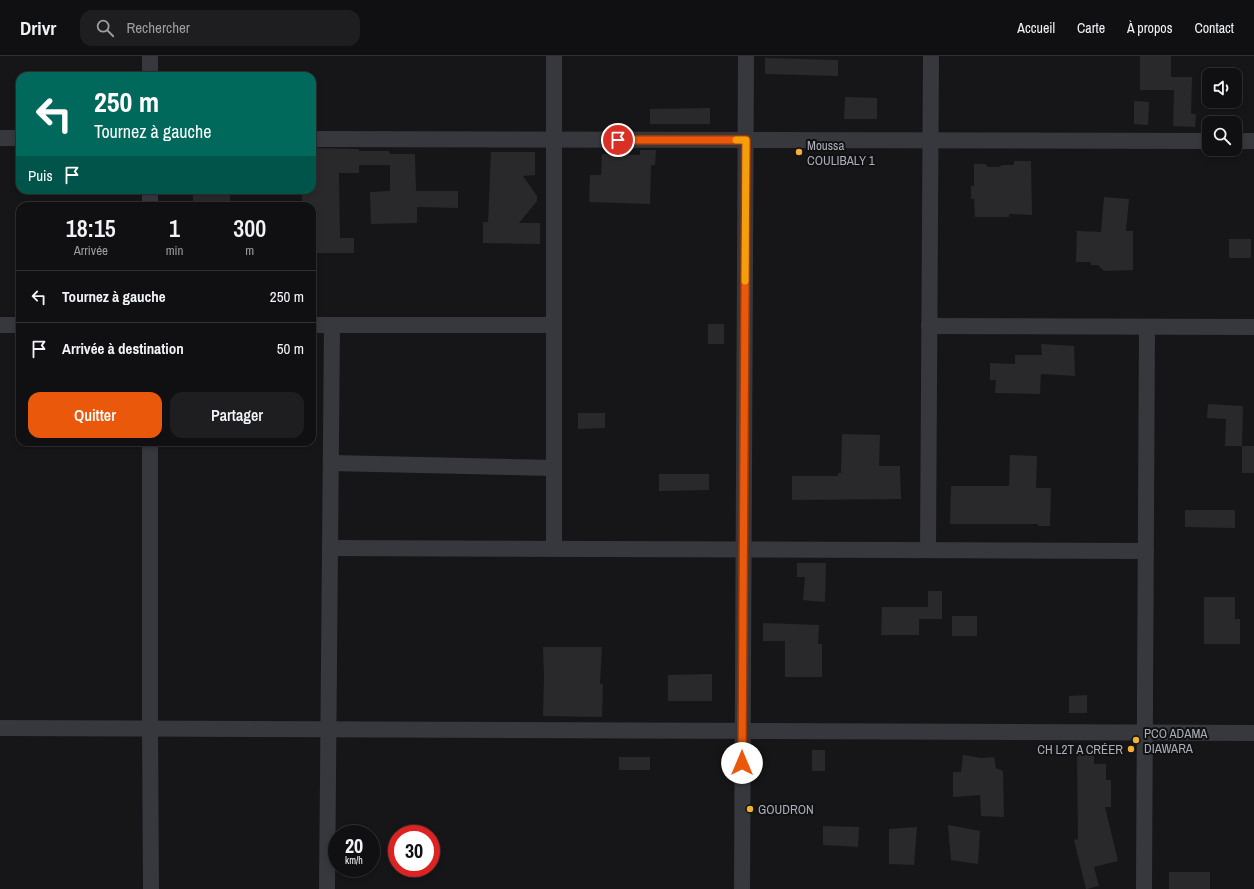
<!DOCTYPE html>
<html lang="fr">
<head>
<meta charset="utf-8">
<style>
  body { margin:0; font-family:"Archivo Narrow",sans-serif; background:#1e1e20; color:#f1f3f6; height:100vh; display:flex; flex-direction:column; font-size:15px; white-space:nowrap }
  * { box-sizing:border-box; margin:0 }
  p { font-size:13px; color:#9c9d9f }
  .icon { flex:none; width:22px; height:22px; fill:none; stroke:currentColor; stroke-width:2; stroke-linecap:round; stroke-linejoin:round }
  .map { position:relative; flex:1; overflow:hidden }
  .panel { position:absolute; left:16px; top:146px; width:300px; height:244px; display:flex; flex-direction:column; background:#101012; border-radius:12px; box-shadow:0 2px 6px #0003,0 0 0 1px #303032 }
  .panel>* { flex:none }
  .top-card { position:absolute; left:16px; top:16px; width:300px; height:122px; border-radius:12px; box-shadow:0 2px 6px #0003,0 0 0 1px #303032; background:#00695c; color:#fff; overflow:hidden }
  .tools { position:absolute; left:1202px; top:12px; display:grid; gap:8px }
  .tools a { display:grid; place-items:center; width:40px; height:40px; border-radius:8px; background:#101012; box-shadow:0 2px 6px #0003,0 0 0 1px #303032; font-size:20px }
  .speed { position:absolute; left:328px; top:769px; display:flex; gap:8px; font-size:20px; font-weight:700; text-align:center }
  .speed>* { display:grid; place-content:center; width:52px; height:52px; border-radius:50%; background:#101012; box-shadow:0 2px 6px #0003,0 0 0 1px #303032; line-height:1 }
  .speed small { font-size:10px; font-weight:400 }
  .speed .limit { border:6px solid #d22; background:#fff; color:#111 }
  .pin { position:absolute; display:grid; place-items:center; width:34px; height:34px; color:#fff; margin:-17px; border:2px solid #fff; border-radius:50%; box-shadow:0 1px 4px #0007 }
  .me { position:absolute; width:44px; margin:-22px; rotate:0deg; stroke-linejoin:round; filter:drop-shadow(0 0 3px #0008) }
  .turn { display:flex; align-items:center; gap:14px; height:84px; padding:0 12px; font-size:18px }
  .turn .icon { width:52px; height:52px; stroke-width:2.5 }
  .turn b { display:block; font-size:28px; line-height:34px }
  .then { display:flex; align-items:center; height:38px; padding:0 12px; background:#0003; gap:8px; font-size:15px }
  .eta { display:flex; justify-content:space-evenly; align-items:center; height:68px; text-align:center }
  .eta b { font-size:24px; font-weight:600; line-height:28px }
  .primary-button { display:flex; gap:8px; margin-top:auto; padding:8px 12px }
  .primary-button a { flex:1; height:46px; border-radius:12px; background:#ea580c; color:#fff; font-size:16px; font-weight:600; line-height:46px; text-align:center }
  .primary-button a+a { background:#1e1e20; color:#f1f3f6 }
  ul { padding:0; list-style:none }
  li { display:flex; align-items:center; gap:12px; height:52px; padding:0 12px; border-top:1px solid #303032 }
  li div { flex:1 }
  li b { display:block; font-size:15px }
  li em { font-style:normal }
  header { display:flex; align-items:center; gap:24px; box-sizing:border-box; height:56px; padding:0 20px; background:#101012; border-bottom:1px solid #303032 }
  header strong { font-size:19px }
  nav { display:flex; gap:22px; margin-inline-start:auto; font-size:14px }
  .search { width:280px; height:36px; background:#1e1e20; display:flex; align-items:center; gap:10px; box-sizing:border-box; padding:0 14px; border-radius:12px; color:#9c9d9f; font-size:15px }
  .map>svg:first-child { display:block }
  .building { fill:#29292c }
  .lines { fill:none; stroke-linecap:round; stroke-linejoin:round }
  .minor { stroke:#37383d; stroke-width:16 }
  .route-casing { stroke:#983908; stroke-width:10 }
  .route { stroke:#ea580c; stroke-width:7 }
  .slow { stroke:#f59e0b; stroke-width:7 }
  .poi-dot { fill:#f2b134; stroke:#111113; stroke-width:1.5 }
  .labels { text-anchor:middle; stroke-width:4; stroke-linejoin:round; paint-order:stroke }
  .poi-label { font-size:13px; fill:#a8adb8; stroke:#111113; text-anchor:start }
</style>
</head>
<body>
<header>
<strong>Drivr</strong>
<div class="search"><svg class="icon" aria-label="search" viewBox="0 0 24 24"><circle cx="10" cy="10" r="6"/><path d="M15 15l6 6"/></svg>Rechercher</div>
<nav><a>Accueil</a><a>Carte</a><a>À propos</a><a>Contact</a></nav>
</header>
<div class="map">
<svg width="1254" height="833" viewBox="0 0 1254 833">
  <rect width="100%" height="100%" fill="#161618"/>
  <!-- building -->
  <g class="building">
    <polygon points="1140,0 1171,0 1171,21 1192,21 1191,58 1196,58 1195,71 1173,70 1174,34 1140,34"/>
    <polygon points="765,2 838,4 838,20 765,18"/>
    <polygon points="845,41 877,42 877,63 844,63"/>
    <polygon points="1134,45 1149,46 1148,69 1134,68"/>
    <polygon points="710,52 710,68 650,68 650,53"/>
    <polygon points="312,92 359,93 359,95 389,95 390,98 415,98 416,135 458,135 458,152 417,151 417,167 371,168 370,136 390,135 390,109 359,109 359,117 339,117 340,182 354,182 354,197 312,197 312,150 302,150 302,135 312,135"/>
    <polygon points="640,94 656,94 655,109 651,109 650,148 589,146 590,119 601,119 602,98 640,99"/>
    <polygon points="491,96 535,96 535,119 523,120 537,140 537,145 519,167 540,167 540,188 483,187 483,166 488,166"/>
    <polygon points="1014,105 1031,105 1032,159 1009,158 1009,161 975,161 974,143 971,143 971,130 974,130 974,108 985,108 988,111 999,111 1002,109 1014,109"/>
    <rect x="193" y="134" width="37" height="16"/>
    <polygon points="1104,141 1129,143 1126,175 1133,175 1133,214 1104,215 1098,209 1091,209 1091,206 1076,206 1077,175 1101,176"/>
    <rect x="1229" y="183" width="22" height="19"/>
    <rect x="708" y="268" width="16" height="20"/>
    <polygon points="1041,288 1074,290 1075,320 1041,318 1040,338 995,337 996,324 990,324 990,307 1015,308 1015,299 1042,299"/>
    <polygon points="1208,348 1243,350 1242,390 1225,390 1226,363 1207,362"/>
    <polygon points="578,357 605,357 605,372 578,373"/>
    <polygon points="842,378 880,379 879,410 900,410 901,443 792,444 792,420 838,420 838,417 841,417"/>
    <rect x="1242" y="390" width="12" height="27"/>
    <polygon points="1010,399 1037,400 1036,432 1051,432 1050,470 1038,470 1038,468 950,468 951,430 1009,430"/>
    <polygon points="659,418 709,418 709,434 659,435"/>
    <polygon points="1185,454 1235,454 1235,472 1185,471"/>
    <polygon points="797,507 826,507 825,546 803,544 805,521 797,521"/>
    <polygon points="928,535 942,535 942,563 919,563 919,579 881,579 882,551 928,551"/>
    <polygon points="1204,541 1235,541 1235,563 1240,563 1240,588 1204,588"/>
    <rect x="952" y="560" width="25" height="20"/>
    <polygon points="763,567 819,569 818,588 822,588 822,621 785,621 785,585 763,585"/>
    <polygon points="543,591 602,591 600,628 603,628 602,661 543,660 544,621"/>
    <polygon points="712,618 712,645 668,645 668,619"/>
    <polygon points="1087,639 1087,657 1069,657 1069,640"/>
    <rect x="812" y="694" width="13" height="21"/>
    <polygon points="1077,694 1094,694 1094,708 1106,708 1106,724 1111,724 1111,751 1105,751 1118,805 1094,811 1099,830 1087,833 1086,833 1074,784 1078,783"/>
    <polygon points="963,699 982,702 994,701 996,712 1003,715 1004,761 981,760 980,739 953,741 953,716 961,716"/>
    <rect x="619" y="701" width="31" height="13"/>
    <polygon points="948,769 980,775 978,808 951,804"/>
    <polygon points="823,770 859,771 858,791 823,789"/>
    <polygon points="917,771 914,809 889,808 889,773"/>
    <rect x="1169" y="816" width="41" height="17"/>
  </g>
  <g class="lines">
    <!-- minor -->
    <g class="minor">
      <polyline points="150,20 150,0"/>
      <polyline points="0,82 20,82"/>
      <polyline points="312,83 1209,85"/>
      <polyline points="1235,85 1254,85"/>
      <polyline points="150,150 150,134"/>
      <polyline points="0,269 20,269"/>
      <polyline points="312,269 554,269"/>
      <polyline points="929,270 1254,271"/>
      <polyline points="150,386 150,673 151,833"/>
      <polyline points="331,407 554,412"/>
      <polyline points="330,492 1146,495"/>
      <polyline points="554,493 554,0"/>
      <polyline points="928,494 931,0"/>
      <polyline points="0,672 1254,677"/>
      <polyline points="327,833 332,269"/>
      <polyline points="742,833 746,0"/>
      <polyline points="1144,833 1147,271"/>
    </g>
  </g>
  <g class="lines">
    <defs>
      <polyline id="route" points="618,84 746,84 742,707"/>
    </defs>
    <!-- route casing -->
    <use href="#route" class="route-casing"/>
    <!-- route -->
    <use href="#route" class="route"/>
    <!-- slow -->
    <polyline class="slow" points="736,84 746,84 745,225"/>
  </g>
  <!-- markers -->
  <g class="poi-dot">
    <circle cx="799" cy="96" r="4"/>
    <circle cx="1136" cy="684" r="4"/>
    <circle cx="1131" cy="693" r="4"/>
    <circle cx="750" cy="753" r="4"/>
  </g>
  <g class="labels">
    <!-- poi labels -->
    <g class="poi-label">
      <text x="807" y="94">Moussa<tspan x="807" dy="15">COULIBALY 1</tspan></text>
      <text x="1144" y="682">PCO ADAMA<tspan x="1144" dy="15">DIAWARA</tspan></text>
      <text x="1123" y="698" text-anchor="end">CH L2T A CRÉER</text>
      <text x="758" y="758">GOUDRON</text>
    </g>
  </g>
</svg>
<div class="tools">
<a><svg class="icon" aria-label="sound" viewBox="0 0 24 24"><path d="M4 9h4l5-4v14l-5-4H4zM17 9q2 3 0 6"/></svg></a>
<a><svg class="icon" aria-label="search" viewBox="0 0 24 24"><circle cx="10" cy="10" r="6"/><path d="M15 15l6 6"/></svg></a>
</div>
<div class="speed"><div>20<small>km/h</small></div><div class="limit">30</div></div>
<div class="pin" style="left:618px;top:84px;background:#d93025"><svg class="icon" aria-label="arrive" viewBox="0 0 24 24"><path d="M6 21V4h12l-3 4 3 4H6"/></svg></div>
<svg class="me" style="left:742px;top:707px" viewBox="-20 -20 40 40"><circle r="19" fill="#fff"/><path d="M0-13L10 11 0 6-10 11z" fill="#ea580c"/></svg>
<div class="top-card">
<div class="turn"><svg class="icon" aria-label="left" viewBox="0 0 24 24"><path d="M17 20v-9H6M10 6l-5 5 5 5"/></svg><div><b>250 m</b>Tournez à gauche</div></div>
<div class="then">Puis<svg class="icon" aria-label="arrive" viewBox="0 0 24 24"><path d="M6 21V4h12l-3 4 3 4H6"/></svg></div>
</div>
<section class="panel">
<div class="eta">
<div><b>18:15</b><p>Arrivée</p></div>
<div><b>1</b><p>min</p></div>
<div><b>300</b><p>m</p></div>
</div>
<ul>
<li><svg class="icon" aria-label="left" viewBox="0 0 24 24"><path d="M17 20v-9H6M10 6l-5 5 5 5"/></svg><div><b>Tournez à gauche</b></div><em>250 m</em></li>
<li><svg class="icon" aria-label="arrive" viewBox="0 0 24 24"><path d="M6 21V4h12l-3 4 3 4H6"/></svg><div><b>Arrivée à destination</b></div><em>50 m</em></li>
</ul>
<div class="primary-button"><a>Quitter</a><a>Partager</a></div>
</section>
</div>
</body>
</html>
